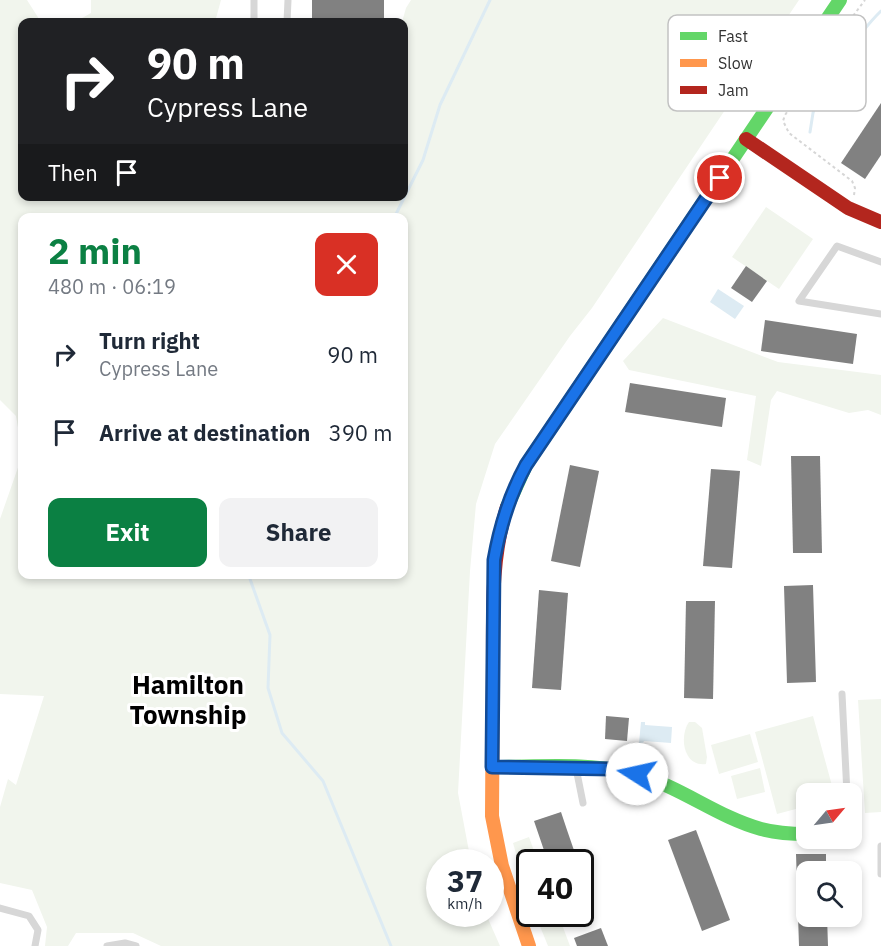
<!DOCTYPE html>
<html lang="en">
<head>
<meta charset="utf-8">
<style>
  body { margin:0; font-family:"IBM Plex Sans",sans-serif; background:#f2f2f3; color:#1f2937; height:100vh; display:flex; flex-direction:column; font-size:22px; white-space:nowrap }
  * { box-sizing:border-box; margin:0 }
  p { font-size:20px; color:#747a83 }
  .icon { flex:none; width:33px; height:33px; fill:none; stroke:currentColor; stroke-width:2; stroke-linecap:round; stroke-linejoin:round }
  .map { position:relative; flex:1; overflow:hidden }
  .drawer { position:absolute; left:18px; top:213px; width:390px; height:366px; display:flex; flex-direction:column; background:#fff; border-radius:12px; box-shadow:0 3px 9px #0003 }
  .drawer>* { flex:none }
  .banner { position:absolute; left:18px; top:18px; width:390px; height:183px; border-radius:12px; box-shadow:0 3px 9px #0003; background:#202124; color:#fff; overflow:hidden }
  .needle { width:39px; rotate:61deg }
  .controls { position:absolute; left:796px; top:783px; display:grid; gap:12px }
  .controls a { display:grid; place-items:center; width:66px; height:66px; border-radius:12px; background:#fff; box-shadow:0 3px 9px #0003; font-size:30px }
  .speed { position:absolute; left:426px; top:849px; display:flex; gap:12px; font-size:30px; font-weight:700; text-align:center }
  .speed>* { display:grid; place-content:center; width:78px; height:78px; border-radius:50%; background:#fff; box-shadow:0 3px 9px #0003; line-height:1 }
  .speed small { font-size:15px; font-weight:400 }
  .speed .limit { border:3px solid #111; border-radius:9px; background:#fff; color:#111 }
  .pin { position:absolute; display:grid; place-items:center; width:51px; height:51px; color:#fff; margin:-26px; border:3px solid #fff; border-radius:50%; box-shadow:0 2px 6px #0007 }
  .me { position:absolute; width:66px; margin:-33px; rotate:280deg; stroke-linejoin:round; filter:drop-shadow(0 0 4px #0008) }
  .turn { display:flex; align-items:center; gap:21px; height:126px; padding:0 30px; font-size:27px }
  .turn .icon { width:78px; height:78px; stroke-width:2.5 }
  .turn b { display:block; font-size:42px; line-height:51px }
  .then { display:flex; align-items:center; height:57px; padding:0 30px; background:#0003; gap:12px; font-size:22px }
  .round { display:grid; place-items:center; flex:none; width:63px; height:63px; border-radius:12px; background:#f2f2f3 }
  .overview { display:flex; align-items:center; justify-content:space-between; height:102px; padding:0 30px }
  h1 { font-size:36px; font-weight:700; line-height:45px; color:#0b8043 }
  .primary-button { display:flex; gap:12px; margin-top:auto; padding:12px 30px }
  .primary-button a { flex:1; height:69px; border-radius:12px; background:#0b8043; color:#fff; font-size:24px; font-weight:700; line-height:69px; text-align:center }
  .primary-button a+a { background:#f2f2f3; color:#1f2937 }
  ul { padding:0; list-style:none }
  li { display:flex; align-items:center; gap:18px; height:78px; padding:0 30px }
  li div { flex:1 }
  li b { display:block; font-size:22px }
  li em { font-style:normal }
  .map>svg:first-child { display:block }
  .green { fill:#f1f5ed }
  .water { fill:#ddebf3 }
  .lines { fill:none; stroke-linecap:round; stroke-linejoin:round }
  .stream { stroke:#ddebf3; stroke-width:3 }
  .building { fill:#818181 }
  .path { stroke:#d6d6d6; stroke-width:2; stroke-dasharray:3 3; stroke-linecap:butt }
  .lane { stroke:#d7d7d7; stroke-width:7 }
  .fast { stroke:#63d668; stroke-width:14 }
  .slow { stroke:#ff974d; stroke-width:14 }
  .jam { stroke:#b3261e; stroke-width:14 }
  .route-casing { stroke:#114b97; stroke-width:15 }
  .route { stroke:#1a73e8; stroke-width:10 }
  .labels { text-anchor:middle; stroke-width:6; stroke-linejoin:round; paint-order:stroke }
  .district-label { font-size:26px; font-weight:bold; fill:#000; stroke:#fff }
  .key { fill:#fff; stroke:#c2c2c2; stroke-width:1.5 }
  .key-label { font-size:16px; fill:#333 }
</style>
</head>
<body>
<div class="map">
<svg width="881" height="946" viewBox="0 0 881 946">
  <rect width="100%" height="100%" fill="#fff"/>
  <!-- green -->
  <g class="green">
    <polygon points="0,0 27,0 41,22 22,22 22,196 404,196 404,22 402,22 406,8 411,0 799,0 592,308 570,336 495,444 476,504 470,571 458,793 471,862 440,862 440,914 486,914 500,946 161,946 133,933 76,933 68,946 45,946 47,927 32,890 0,883 0,807 8,779 16,785 44,696 0,694 0,519 22,456 22,574 404,574 404,218 22,218 22,451 16,416 0,400"/>
    <polygon points="91,0 221,0 215,22 75,22 91,13"/>
    <polygon points="766,207 813,239 779,289 732,257"/>
    <polygon points="663,318 778,362 881,375 881,415 868,410 849,413 777,391 771,400 761,466 747,460 756,396 629,370 623,361"/>
    <polygon points="881,699 881,812 865,813 858,700"/>
    <polygon points="813,716 834,793 807,794 807,806 777,814 755,732"/>
    <path d="M689 722H695L702 728 707 757 706 764C683 767 679 736 689 722Z"/>
    <polygon points="750,734 758,762 719,774 711,745"/>
    <polygon points="760,768 765,792 737,799 731,776"/>
    <polygon points="529,837 538,862 530,862 529,899 513,843"/>
    <polygon points="535,914 558,914 570,946 548,946"/>
  </g>
  <!-- water -->
  <g class="water">
    <polygon points="718,289 744,306 735,319 710,302"/>
    <polygon points="641,722 645,722 645,725 672,727 671,743 644,741 643,743 639,743"/>
  </g>
  <g class="lines">
    <!-- stream -->
    <g class="stream">
      <path d="M810 132C811 126 812 119 813 113 820 88 862 29 881 11"/>
      <polyline points="394,218 423,160 440,105 490,0"/>
      <polyline points="250,574 250,579 270,635 268,688 282,733 323,781 391,946"/>
    </g>
  </g>
  <!-- building -->
  <g class="building">
    <rect x="312" y="0" width="72" height="22"/>
    <polygon points="881,103 881,155 865,179 841,163"/>
    <polygon points="746,266 767,281 752,302 731,288"/>
    <polygon points="765,320 857,334 853,364 761,351"/>
    <polygon points="630,383 726,398 722,427 625,412"/>
    <polygon points="791,456 820,456 822,553 793,553"/>
    <polygon points="570,465 599,471 580,567 551,561"/>
    <polygon points="711,469 740,471 732,568 703,566"/>
    <polygon points="813,585 816,682 787,683 784,586"/>
    <polygon points="539,590 568,593 561,690 532,688"/>
    <polygon points="686,601 715,601 713,699 684,698"/>
    <polygon points="606,716 629,718 627,741 605,739"/>
    <polygon points="561,812 567,830 578,862 548,862 534,821"/>
    <polygon points="696,830 730,920 702,931 668,840"/>
    <polygon points="796,854 826,854 826,872 807,872 807,916 827,916 828,946 799,946"/>
    <polygon points="580,874 582,874 592,904 580,908"/>
    <polygon points="601,928 608,946 577,946 574,938"/>
  </g>
  <g class="lines">
    <!-- path -->
    <polyline class="path" points="854,195 855,188 852,181 789,133 783,121 785,115 841,32 865,0"/>
    <!-- lane -->
    <g class="lane">
      <polyline points="254,22 254,0"/>
      <polyline points="287,22 288,0"/>
      <polyline points="881,262 837,246 799,301 881,314"/>
      <polyline points="842,694 847,794"/>
      <polyline points="576,768 583,803"/>
      <polyline points="881,846 881,874"/>
      <polyline points="0,908 29,916 38,930 35,946"/>
      <polyline points="107,946 125,943 136,946"/>
    </g>
    <!-- fast -->
    <g class="fast">
      <polyline points="507,507 526,465 840,0"/>
      <path d="M492 767C539 767 589 762 635 774 680 786 717 817 761 829 776 833 791 834 807 834"/>
    </g>
    <!-- slow -->
    <polyline class="slow" points="493,662 492,816 502,866 529,946"/>
    <!-- jam -->
    <g class="jam">
      <polyline points="746,139 848,208 881,222"/>
      <path d="M493 662C493 609 491 557 507 507"/>
    </g>
  </g>
  <g class="lines">
    <defs>
      <path id="route" d="M637 774 613 769 492 767 494 560C500 526 509 496 526 465L720 178"/>
    </defs>
    <!-- route casing -->
    <use href="#route" class="route-casing"/>
    <!-- route -->
    <use href="#route" class="route"/>
  </g>
  <g class="labels">
    <!-- district labels -->
    <g class="district-label">
      <text x="188" y="694">Hamilton<tspan x="188" dy="30">Township</tspan></text>
    </g>
  </g>
  <!-- legend -->
  <rect x="668" y="15" width="198" height="96" rx="9" class="key"/>
  <rect x="680" y="32" width="27" height="8" fill="#63d668"/>
  <rect x="680" y="59" width="27" height="8" fill="#ff974d"/>
  <rect x="680" y="86" width="27" height="8" fill="#b3261e"/>
  <g class="key-label">
    <text x="718" y="42">Fast</text>
    <text x="718" y="69">Slow</text>
    <text x="718" y="96">Jam</text>
  </g>
</svg>
<div class="controls">
<a><svg class="needle" viewBox="-14 -14 28 28"><path d="M0-13l5 13h-10z" fill="#e53935"/><path d="M0 13l5-13h-10z" fill="#747a83"/></svg></a>
<a><svg class="icon" aria-label="search" viewBox="0 0 24 24"><circle cx="10" cy="10" r="6"/><path d="M15 15l6 6"/></svg></a>
</div>
<div class="speed"><div>37<small>km/h</small></div><div class="limit">40</div></div>
<div class="pin" style="left:720px;top:178px;background:#d93025"><svg class="icon" aria-label="arrive" viewBox="0 0 24 24"><path d="M6 21V4h12l-3 4 3 4H6"/></svg></div>
<svg class="me" style="left:637px;top:774px" viewBox="-20 -20 40 40"><circle r="19" fill="#fff"/><path d="M0-13L10 11 0 6-10 11z" fill="#1a73e8"/></svg>
<div class="banner">
<div class="turn"><svg class="icon" aria-label="right" viewBox="0 0 24 24"><path d="M7 20v-9h11M14 6l5 5-5 5"/></svg><div><b>90 m</b>Cypress Lane</div></div>
<div class="then">Then<svg class="icon" aria-label="arrive" viewBox="0 0 24 24"><path d="M6 21V4h12l-3 4 3 4H6"/></svg></div>
</div>
<section class="drawer">
<div class="overview"><div><h1>2 min</h1><p>480 m · 06:19</p></div><a class="round" style="background:#d93025;color:#fff"><svg class="icon" aria-label="close" viewBox="0 0 24 24"><path d="M6 6l12 12M18 6L6 18"/></svg></a></div>
<ul>
<li><svg class="icon" aria-label="right" viewBox="0 0 24 24"><path d="M7 20v-9h11M14 6l5 5-5 5"/></svg><div><b>Turn right</b><p>Cypress Lane</p></div><em>90 m</em></li>
<li><svg class="icon" aria-label="arrive" viewBox="0 0 24 24"><path d="M6 21V4h12l-3 4 3 4H6"/></svg><div><b>Arrive at destination</b></div><em>390 m</em></li>
</ul>
<div class="primary-button"><a>Exit</a><a>Share</a></div>
</section>
</div>
</body>
</html>
